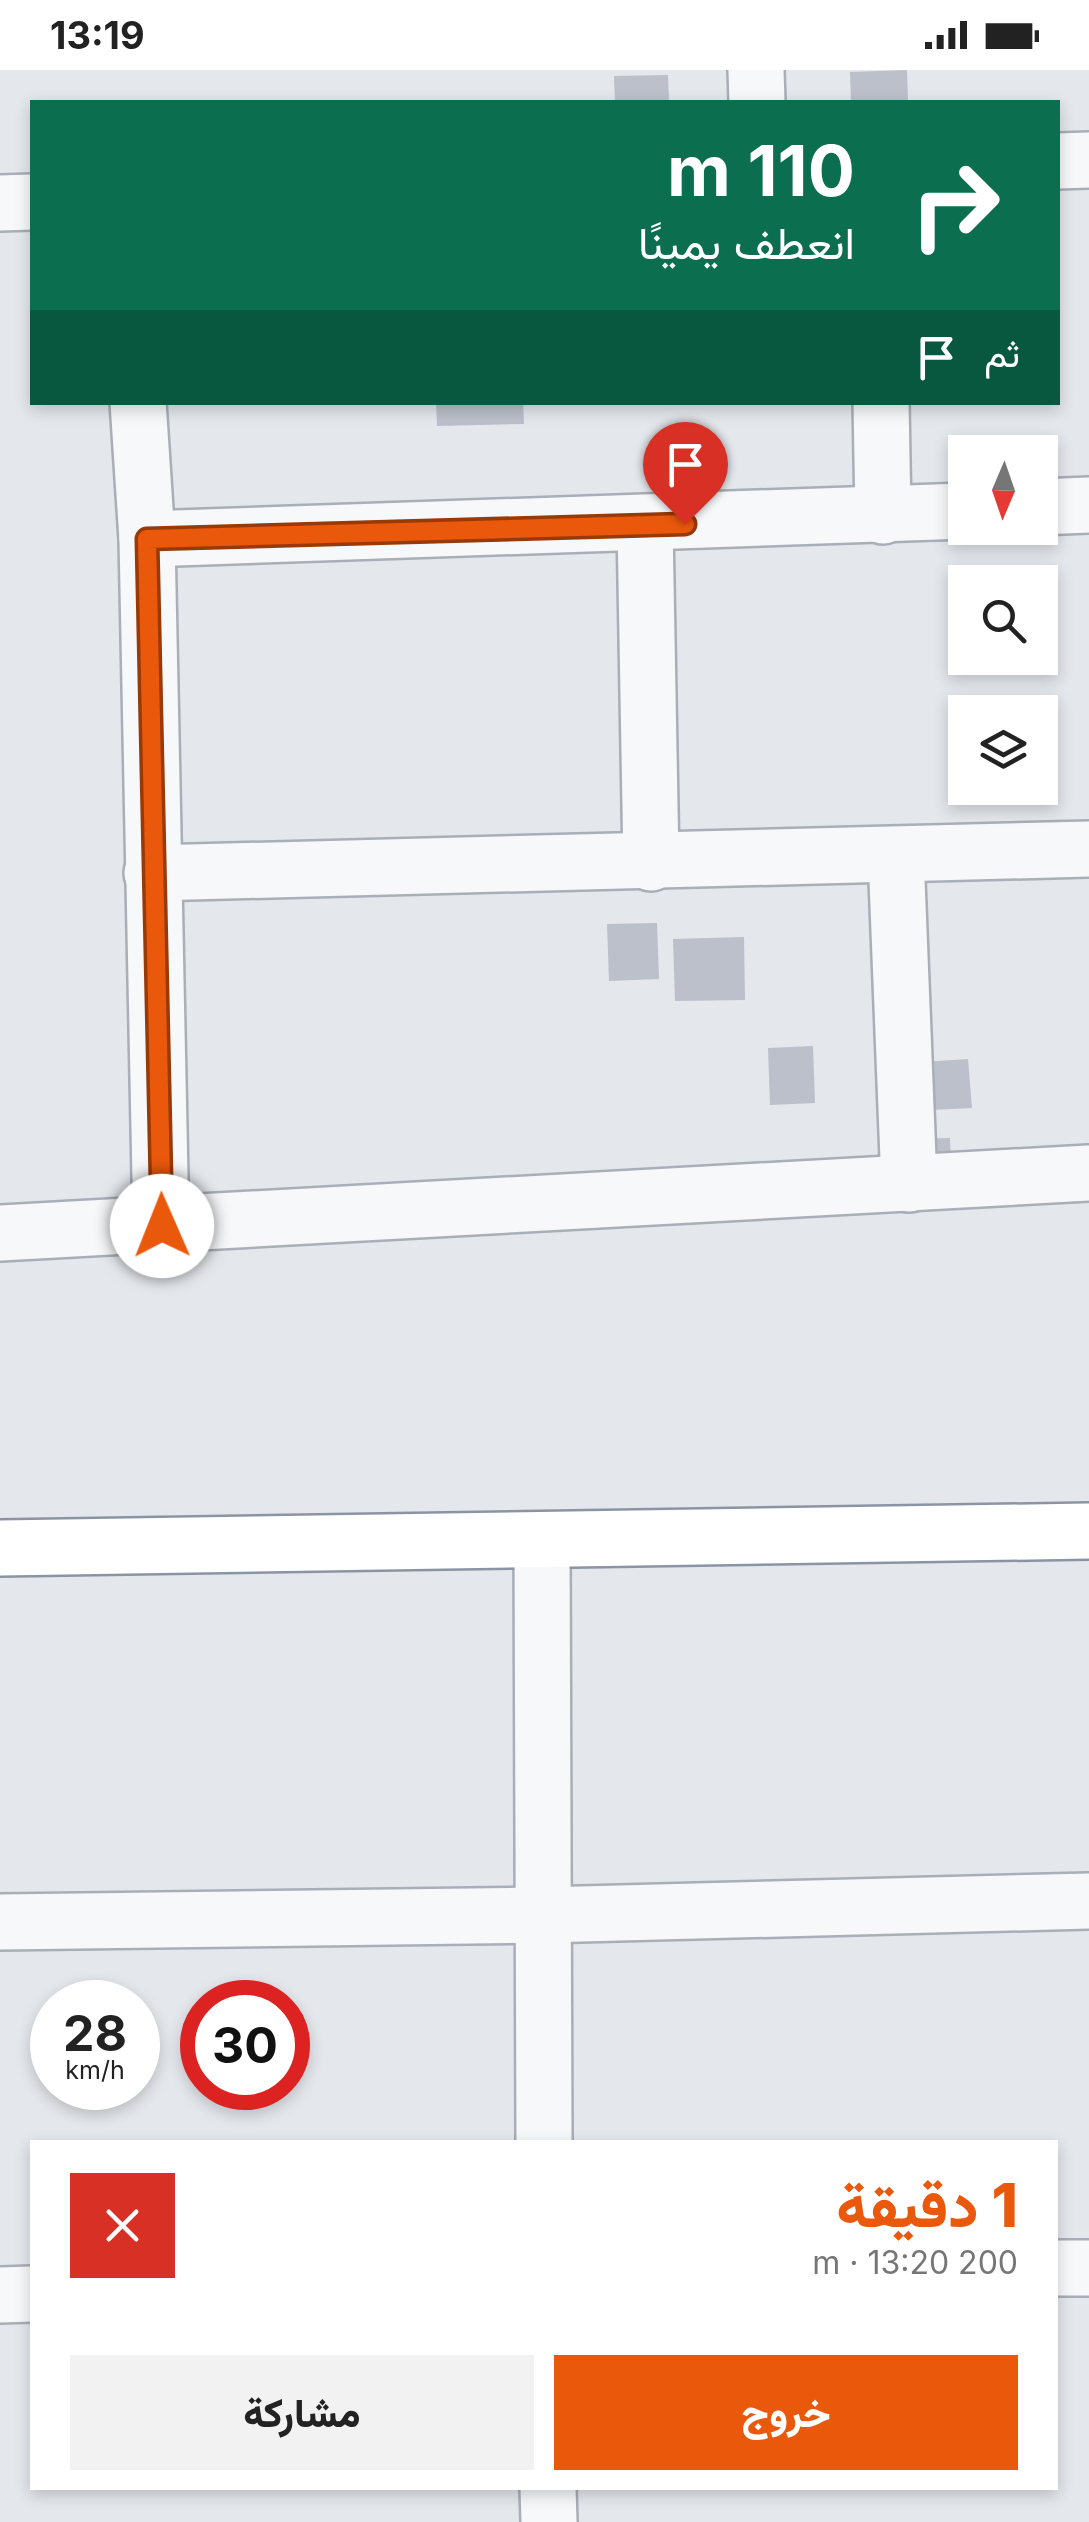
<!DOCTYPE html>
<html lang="ar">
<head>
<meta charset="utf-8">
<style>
  body { margin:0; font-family:Inter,Vazirmatn,sans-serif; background:#f2f2f2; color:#222; direction:rtl; height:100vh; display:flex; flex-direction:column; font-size:38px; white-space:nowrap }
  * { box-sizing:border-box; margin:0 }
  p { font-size:32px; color:#767676 }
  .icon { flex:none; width:55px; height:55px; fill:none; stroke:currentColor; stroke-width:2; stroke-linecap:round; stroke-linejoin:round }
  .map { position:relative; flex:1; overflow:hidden; direction:ltr }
  .details { position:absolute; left:30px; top:2070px; width:1028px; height:350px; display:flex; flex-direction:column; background:#fff; border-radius:0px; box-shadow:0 5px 15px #0003; direction:rtl }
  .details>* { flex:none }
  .guide { position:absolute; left:30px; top:30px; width:1030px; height:305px; border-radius:0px; box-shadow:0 5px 15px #0003; direction:rtl; background:#0b6e4f; color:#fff; overflow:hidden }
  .needle { width:65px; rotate:182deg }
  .buttons { position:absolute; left:948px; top:365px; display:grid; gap:20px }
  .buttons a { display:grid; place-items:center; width:110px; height:110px; border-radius:0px; background:#fff; box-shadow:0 5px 15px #0003; font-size:50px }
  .speed { position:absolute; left:30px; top:1910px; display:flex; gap:20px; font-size:50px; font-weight:700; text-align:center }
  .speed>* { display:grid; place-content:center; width:130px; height:130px; border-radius:50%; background:#fff; box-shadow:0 5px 15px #0003; line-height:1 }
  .speed small { font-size:25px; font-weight:400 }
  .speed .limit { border:15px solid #d22; background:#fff; color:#111 }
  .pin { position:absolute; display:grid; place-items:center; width:85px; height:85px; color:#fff; margin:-102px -42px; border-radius:50% 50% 50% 0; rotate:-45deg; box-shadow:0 0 10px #0007 }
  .pin .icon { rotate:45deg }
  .me { position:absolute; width:110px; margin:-55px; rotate:359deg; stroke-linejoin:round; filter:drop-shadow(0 0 8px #0008) }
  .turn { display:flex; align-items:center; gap:35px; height:210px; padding:0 40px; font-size:45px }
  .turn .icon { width:130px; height:130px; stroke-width:2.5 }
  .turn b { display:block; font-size:70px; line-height:85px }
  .then { display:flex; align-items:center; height:95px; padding:0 40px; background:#0003; gap:20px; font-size:38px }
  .round { display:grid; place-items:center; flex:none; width:105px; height:105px; border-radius:0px; background:#f2f2f2 }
  .overview { display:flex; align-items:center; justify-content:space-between; height:170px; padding:0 40px }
  h1 { font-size:60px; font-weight:800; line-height:75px; color:#ea580c }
  .primary-button { display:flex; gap:20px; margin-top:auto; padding:20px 40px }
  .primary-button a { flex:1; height:115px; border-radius:0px; background:#ea580c; color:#fff; font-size:40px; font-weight:800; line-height:115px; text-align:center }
  .primary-button a+a { background:#f2f2f2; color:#222 }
  .status { display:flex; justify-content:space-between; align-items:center; height:70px; padding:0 50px; background:#fff; direction:ltr }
  .status svg { height:28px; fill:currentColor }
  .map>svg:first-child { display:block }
  .building { fill:#bbc0ca }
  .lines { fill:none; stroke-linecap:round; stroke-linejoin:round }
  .minor-casing { stroke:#a9aeb7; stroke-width:60 }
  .highway-casing { stroke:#8b94a3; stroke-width:60 }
  .minor { stroke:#f7f8fa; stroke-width:55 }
  .highway { stroke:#fff; stroke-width:55 }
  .route-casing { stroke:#983908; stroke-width:25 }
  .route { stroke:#ea580c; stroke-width:18 }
</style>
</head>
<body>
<div class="status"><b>13:19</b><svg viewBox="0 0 49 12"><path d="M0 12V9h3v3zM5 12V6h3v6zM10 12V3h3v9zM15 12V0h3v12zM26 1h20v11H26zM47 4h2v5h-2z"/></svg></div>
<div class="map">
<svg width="1089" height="2452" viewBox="0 0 1089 2452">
  <rect width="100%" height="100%" fill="#e4e7ec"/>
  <!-- building -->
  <g class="building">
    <polygon points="907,0 908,32 851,32 850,2"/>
    <polygon points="668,5 669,32 615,32 614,6"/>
    <polygon points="436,332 523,332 524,354 437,356"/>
    <polygon points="657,853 659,909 609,911 607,854"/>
    <polygon points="744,867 745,930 675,931 673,869"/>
    <polygon points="813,976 815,1033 770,1035 768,978"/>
    <polygon points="968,989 972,1038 910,1041 907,993"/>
    <polygon points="950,1068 951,1095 909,1069"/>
  </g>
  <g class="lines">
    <defs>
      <g id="minor">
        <polyline points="756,0 757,32"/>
        <polyline points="1058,91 1089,90"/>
        <polyline points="0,133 32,132"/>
        <polyline points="138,332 147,469 161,1156"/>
        <polyline points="881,332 883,446"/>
        <polyline points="1040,437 1089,435"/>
        <polyline points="645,455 651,793"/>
        <polyline points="147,469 965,441"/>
        <polyline points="896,785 909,1114"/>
        <polyline points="152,803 1089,779"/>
        <polyline points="0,1163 1089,1103"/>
        <polyline points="542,1471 544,2072"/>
        <polyline points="0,1852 542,1845 1089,1831"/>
        <polyline points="1055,2198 1089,2198"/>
        <polyline points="0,2225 32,2224"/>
        <polyline points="548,2418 549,2452"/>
      </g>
      <polyline id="highway" points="0,1478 1089,1461"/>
    </defs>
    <!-- minor casing -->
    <use href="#minor" class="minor-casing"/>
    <!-- highway casing -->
    <use href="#highway" class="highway-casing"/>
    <!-- minor -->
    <use href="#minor" class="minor"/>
    <!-- highway -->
    <use href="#highway" class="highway"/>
  </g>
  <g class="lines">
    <defs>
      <polyline id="route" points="162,1156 147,469 685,454"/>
    </defs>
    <!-- route casing -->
    <use href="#route" class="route-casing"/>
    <!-- route -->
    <use href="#route" class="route"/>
  </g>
</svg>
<div class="buttons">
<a><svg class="needle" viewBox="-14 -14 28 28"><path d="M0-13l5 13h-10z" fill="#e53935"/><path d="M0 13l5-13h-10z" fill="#767676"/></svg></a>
<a><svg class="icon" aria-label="search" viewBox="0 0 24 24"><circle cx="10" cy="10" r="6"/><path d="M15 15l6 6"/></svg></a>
<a><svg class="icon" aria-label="layers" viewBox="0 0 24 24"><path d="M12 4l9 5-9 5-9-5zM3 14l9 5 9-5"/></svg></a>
</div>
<div class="speed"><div>28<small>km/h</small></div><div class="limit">30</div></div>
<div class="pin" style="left:685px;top:454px;background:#d93025"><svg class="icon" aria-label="arrive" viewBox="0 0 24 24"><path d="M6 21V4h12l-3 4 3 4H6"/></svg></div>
<svg class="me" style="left:162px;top:1156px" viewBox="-20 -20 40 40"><circle r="19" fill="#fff"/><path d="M0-13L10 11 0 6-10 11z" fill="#ea580c"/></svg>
<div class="guide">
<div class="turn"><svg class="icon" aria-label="right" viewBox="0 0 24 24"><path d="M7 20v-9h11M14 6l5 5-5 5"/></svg><div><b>110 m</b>انعطف يمينًا</div></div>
<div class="then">ثم<svg class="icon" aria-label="arrive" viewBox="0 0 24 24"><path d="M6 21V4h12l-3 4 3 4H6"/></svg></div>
</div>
<section class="details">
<div class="overview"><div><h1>1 دقيقة</h1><p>200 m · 13:20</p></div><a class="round" style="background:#d93025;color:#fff"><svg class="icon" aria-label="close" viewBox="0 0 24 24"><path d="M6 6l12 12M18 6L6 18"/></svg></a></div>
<div class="primary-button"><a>خروج</a><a>مشاركة</a></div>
</section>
</div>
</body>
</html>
